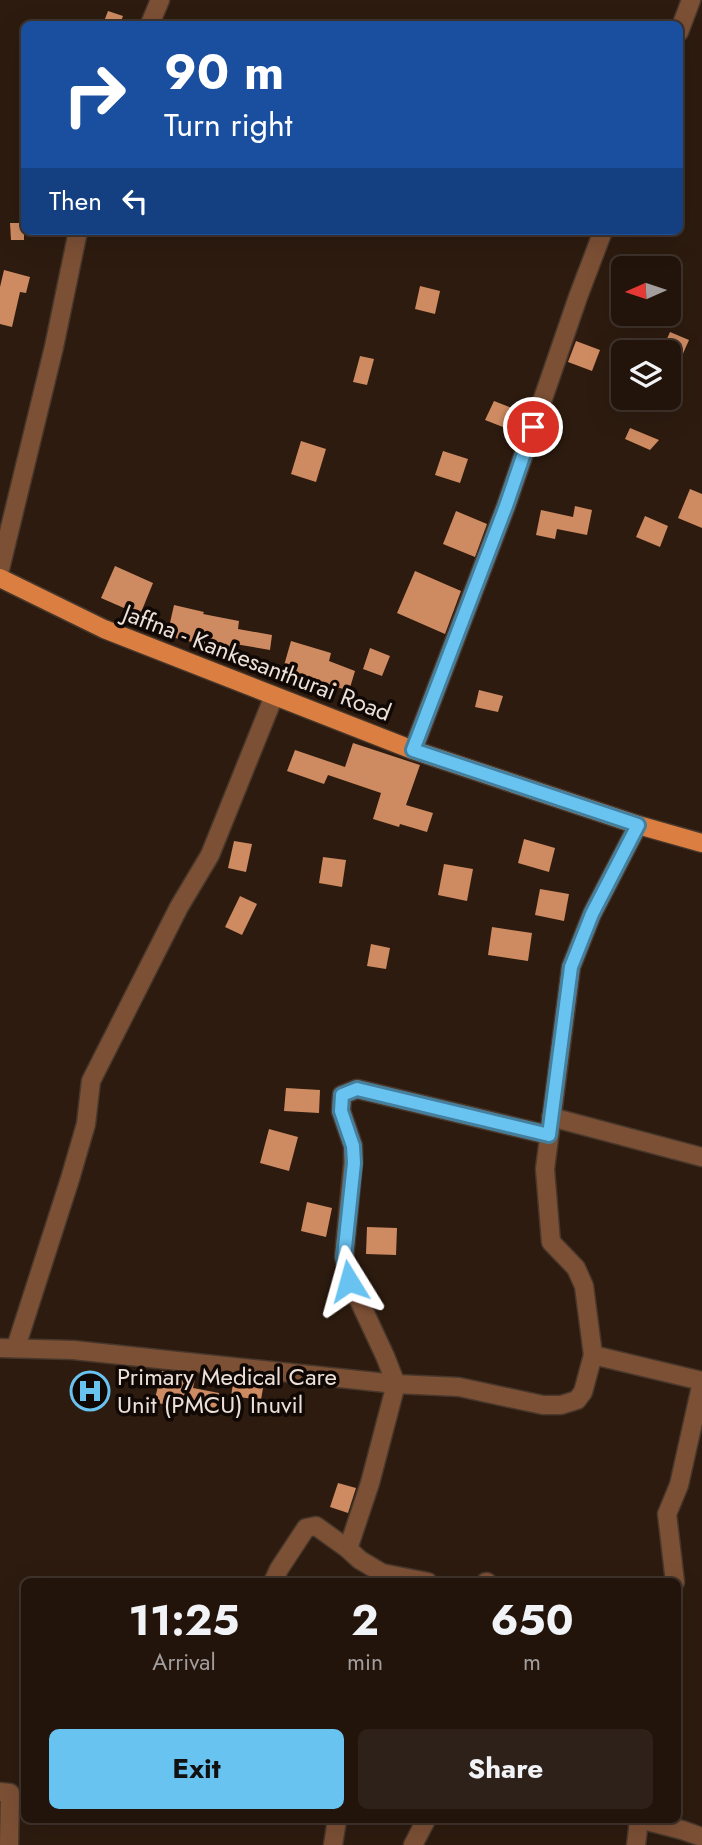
<!DOCTYPE html>
<html lang="en">
<head>
<meta charset="utf-8">
<style>
  body { margin:0; font-family:Jost,sans-serif; background:#2e2119; color:#f1f3f6; height:100vh; display:flex; flex-direction:column; font-size:26px; white-space:nowrap }
  * { box-sizing:border-box; margin:0 }
  p { font-size:23px; color:#a29e9d }
  .icon { flex:none; width:38px; height:38px; fill:none; stroke:currentColor; stroke-width:2; stroke-linecap:round; stroke-linejoin:round }
  .map { position:relative; flex:1; overflow:hidden }
  .details { position:absolute; left:21px; top:1578px; width:660px; height:245px; display:flex; flex-direction:column; background:#22140b; border-radius:10px; box-shadow:0 7px 28px #0002,0 0 0 2px #3f332c }
  .details>* { flex:none }
  .top-card { position:absolute; left:21px; top:21px; width:662px; height:214px; border-radius:10px; box-shadow:0 7px 28px #0002,0 0 0 2px #3f332c; background:#1a4fa0; color:#fff; overflow:hidden }
  .needle { width:46px; rotate:267deg }
  .tools { position:absolute; left:611px; top:256px; display:grid; gap:14px }
  .tools a { display:grid; place-items:center; width:70px; height:70px; border-radius:10px; background:#22140b; box-shadow:0 7px 28px #0002,0 0 0 2px #3f332c; font-size:35px }
  .pin { position:absolute; display:grid; place-items:center; width:60px; height:60px; color:#fff; margin:-30px; border:4px solid #fff; border-radius:50%; box-shadow:0 2px 7px #0007 }
  .me { position:absolute; width:77px; margin:-38px; rotate:352deg; stroke-linejoin:round; filter:drop-shadow(0 0 5px #0008) }
  .turn { display:flex; align-items:center; gap:24px; height:147px; padding:0 28px; font-size:32px }
  .turn .icon { width:91px; height:91px; stroke-width:2.5 }
  .turn b { display:block; font-size:49px; line-height:60px }
  .then { display:flex; align-items:center; height:66px; padding:0 28px; background:#0003; gap:14px; font-size:26px }
  .eta { display:flex; justify-content:space-evenly; align-items:center; height:119px; text-align:center }
  .eta b { font-size:42px; font-weight:700; line-height:49px }
  .primary-button { display:flex; gap:14px; margin-top:auto; padding:14px 28px }
  .primary-button a { flex:1; height:80px; border-radius:10px; background:#69c3f1; color:#111; font-size:28px; font-weight:700; line-height:80px; text-align:center }
  .primary-button a+a { background:#2e2119; color:#f1f3f6 }
  .map>svg:first-child { display:block }
  .building { fill:#ce8b61 }
  .lines { fill:none; stroke-linecap:round; stroke-linejoin:round }
  .minor-casing { stroke:#48372b; stroke-width:21 }
  .major-casing { stroke:#48372b; stroke-width:21 }
  .minor { stroke:#7c5035; stroke-width:18 }
  .major { stroke:#da7f41; stroke-width:18 }
  .route-casing { stroke:#447f9d; stroke-width:18 }
  .route { stroke:#69c3f1; stroke-width:12 }
  .labels { text-anchor:middle; stroke-width:7; stroke-linejoin:round; paint-order:stroke }
  .street-label { font-size:24px; fill:#ede0d8; stroke:#100804 }
  .poi-label { font-size:24px; fill:#ede0d8; stroke:#100804; text-anchor:start }
</style>
</head>
<body>
<div class="map">
<svg width="702" height="1845" viewBox="0 0 702 1845">
  <rect width="100%" height="100%" fill="#2d1b0f"/>
  <!-- building -->
  <g class="building">
    <polygon points="108,11 123,16 120,24 103,24"/>
    <polygon points="10,223 24,223 24,240 11,240"/>
    <polygon points="4,270 30,277 26,293 20,292 12,327 0,324 0,287"/>
    <polygon points="420,286 440,291 435,314 415,309"/>
    <polygon points="670,332 689,340 681,358 662,350"/>
    <polygon points="576,341 600,350 592,371 568,362"/>
    <polygon points="360,356 374,359 367,385 353,382"/>
    <polygon points="494,401 520,411 508,429 485,420"/>
    <polygon points="630,428 659,440 650,450 625,439"/>
    <polygon points="301,441 326,449 316,482 291,474"/>
    <polygon points="443,451 468,459 460,483 435,475"/>
    <polygon points="690,489 702,494 702,528 678,518"/>
    <polygon points="575,506 592,510 587,535 557,529 555,539 536,535 541,510 573,517"/>
    <polygon points="456,511 487,524 475,557 443,544"/>
    <polygon points="645,516 668,526 660,547 636,537"/>
    <polygon points="115,566 153,583 140,615 101,598"/>
    <polygon points="415,571 461,591 445,634 397,613"/>
    <polygon points="174,605 204,612 203,614 239,621 238,629 272,635 270,650 235,644 234,652 167,636"/>
    <polygon points="291,641 331,653 329,661 355,671 349,691 283,669"/>
    <polygon points="370,648 390,656 382,676 363,669"/>
    <polygon points="479,690 503,696 498,712 475,707"/>
    <polygon points="353,743 420,765 406,805 433,813 427,832 400,824 399,827 373,819 381,793 328,775 324,784 287,771 295,750 345,767"/>
    <polygon points="524,839 555,848 549,872 518,863"/>
    <polygon points="234,841 252,844 246,872 228,868"/>
    <polygon points="323,857 346,860 342,887 319,883"/>
    <polygon points="444,864 473,869 467,901 438,895"/>
    <polygon points="540,889 569,894 564,921 535,915"/>
    <polygon points="240,896 257,904 242,935 225,927"/>
    <polygon points="492,927 532,933 528,961 488,955"/>
    <polygon points="371,944 390,948 386,969 367,966"/>
    <polygon points="286,1088 320,1090 319,1113 284,1111"/>
    <polygon points="269,1129 298,1137 289,1171 260,1163"/>
    <polygon points="307,1202 332,1208 326,1237 301,1231"/>
    <polygon points="367,1227 397,1228 396,1255 366,1254"/>
    <polygon points="162,1371 195,1379 193,1388 219,1393 216,1410 189,1405 188,1410 154,1402"/>
    <polygon points="234,1378 264,1382 261,1400 231,1396"/>
    <polygon points="338,1483 356,1488 348,1513 330,1507"/>
  </g>
  <g class="lines">
    <defs>
      <g id="minor">
        <polyline points="150,24 160,0"/>
        <polyline points="679,32 691,0"/>
        <polyline points="0,569 54,347 78,231"/>
        <polyline points="413,750 506,506 578,297 603,231"/>
        <polyline points="551,1117 702,1157"/>
        <polyline points="16,1347 70,1179 86,1124 91,1081 179,907 210,855 274,696"/>
        <polyline points="0,1348 73,1350 396,1384 459,1387 543,1405 561,1405 577,1400 583,1392 593,1355 702,1381"/>
        <polyline points="593,1355 584,1286 576,1268 551,1242 545,1169 571,967 592,914 638,825"/>
        <polyline points="348,1549 360,1560 382,1573 428,1582"/>
        <polyline points="273,1582 279,1569 306,1528 316,1526 348,1549 370,1483 396,1384 385,1356 350,1281 344,1257 353,1163 353,1146 341,1111 342,1095 357,1089 549,1135"/>
        <polyline points="486,1582 487,1582"/>
        <polyline points="675,1582 667,1514 679,1485 702,1382"/>
        <polyline points="0,1792 10,1793 9,1845"/>
        <polyline points="643,1820 682,1830 702,1837"/>
        <polyline points="333,1845 337,1820"/>
        <polyline points="413,1845 426,1820"/>
        <polyline points="636,1845 639,1820"/>
      </g>
      <polyline id="major" points="0,578 104,629 413,750 638,825 702,843"/>
    </defs>
    <!-- minor casing -->
    <use href="#minor" class="minor-casing"/>
    <!-- major casing -->
    <use href="#major" class="major-casing"/>
    <!-- minor -->
    <use href="#minor" class="minor"/>
    <!-- major -->
    <use href="#major" class="major"/>
  </g>
  <g class="lines">
    <defs>
      <polyline id="route" points="349,1281 344,1257 354,1163 353,1146 341,1111 342,1095 357,1089 549,1135 571,967 592,914 638,825 413,750 506,506 533,427"/>
    </defs>
    <!-- route casing -->
    <use href="#route" class="route-casing"/>
    <!-- route -->
    <use href="#route" class="route"/>
  </g>
  <!-- icons -->
  <defs>
    <symbol id="hospital-ring" viewBox="-11 -11 22 22"><circle r="9.5" fill="#100804" stroke="#69c3f1" stroke-width="1.5"/><path d="M-5-5h3v3.5h4V-5h3V5h-3V1.5h-4V5h-3Z" fill="#69c3f1"/></symbol>
  </defs>
  <g fill-rule="evenodd">
    <use href="#hospital-ring" x="68" y="1369" width="44" height="44"/>
  </g>
  <g class="labels">
    <!-- street labels -->
    <g class="street-label">
      <text transform="translate(257 663) rotate(21)" y="8">Jaffna - Kankesanthurai Road</text>
    </g>
    <!-- poi labels -->
    <g class="poi-label">
      <text x="117" y="1385">Primary Medical Care<tspan x="117" dy="28">Unit (PMCU) Inuvil</tspan></text>
    </g>
  </g>
</svg>
<div class="tools">
<a><svg class="needle" viewBox="-14 -14 28 28"><path d="M0-13l5 13h-10z" fill="#e53935"/><path d="M0 13l5-13h-10z" fill="#a29e9d"/></svg></a>
<a><svg class="icon" aria-label="layers" viewBox="0 0 24 24"><path d="M12 4l9 5-9 5-9-5zM3 14l9 5 9-5"/></svg></a>
</div>
<div class="pin" style="left:533px;top:427px;background:#d93025"><svg class="icon" aria-label="arrive" viewBox="0 0 24 24"><path d="M6 21V4h12l-3 4 3 4H6"/></svg></div>
<svg class="me" style="left:349px;top:1281px" viewBox="-20 -20 40 40"><path d="M0-17L14 15 0 8-14 15z" fill="#69c3f1" stroke="#fff" stroke-width="4"/></svg>
<div class="top-card">
<div class="turn"><svg class="icon" aria-label="right" viewBox="0 0 24 24"><path d="M7 20v-9h11M14 6l5 5-5 5"/></svg><div><b>90 m</b>Turn right</div></div>
<div class="then">Then<svg class="icon" aria-label="left" viewBox="0 0 24 24"><path d="M17 20v-9H6M10 6l-5 5 5 5"/></svg></div>
</div>
<section class="details">
<div class="eta">
<div><b>11:25</b><p>Arrival</p></div>
<div><b>2</b><p>min</p></div>
<div><b>650</b><p>m</p></div>
</div>
<div class="primary-button"><a>Exit</a><a>Share</a></div>
</section>
</div>
</body>
</html>
